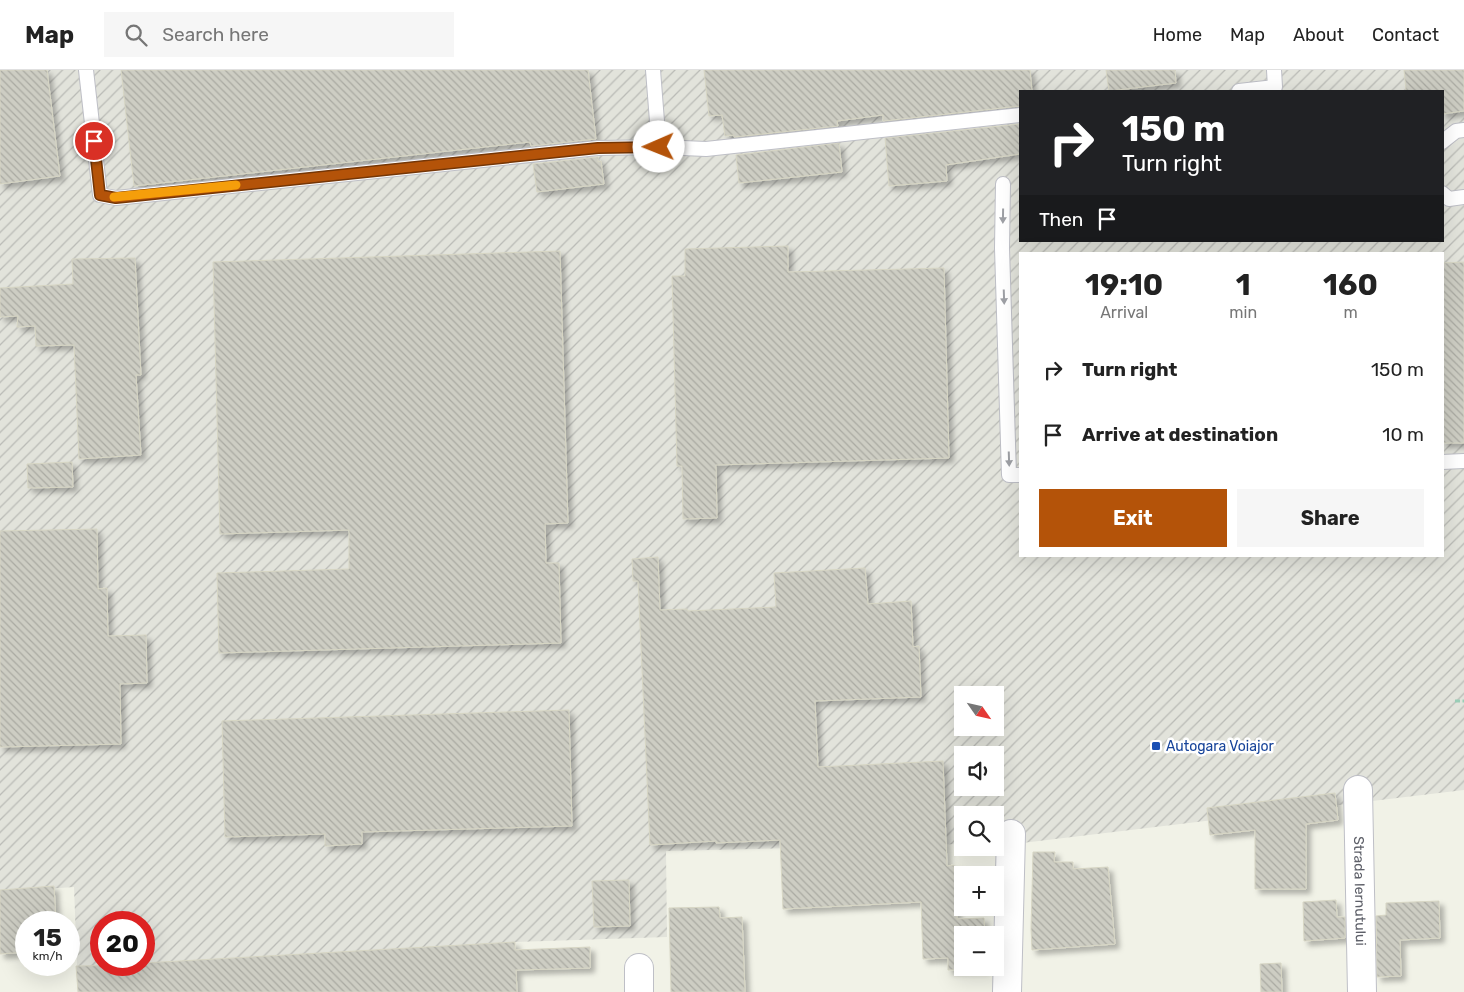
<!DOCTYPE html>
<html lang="en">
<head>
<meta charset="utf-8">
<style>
  body { margin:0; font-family:Rubik,sans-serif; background:#f6f6f6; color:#222; height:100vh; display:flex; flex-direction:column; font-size:19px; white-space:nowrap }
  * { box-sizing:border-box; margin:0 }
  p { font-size:16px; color:#767676 }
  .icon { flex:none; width:28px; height:28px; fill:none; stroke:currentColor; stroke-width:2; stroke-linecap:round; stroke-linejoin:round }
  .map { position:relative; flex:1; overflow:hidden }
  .side { position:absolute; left:1019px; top:182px; width:425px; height:305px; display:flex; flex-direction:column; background:#fff; border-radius:0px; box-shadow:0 5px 20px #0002 }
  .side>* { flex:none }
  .guide { position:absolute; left:1019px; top:20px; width:425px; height:152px; border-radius:0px; box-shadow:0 5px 20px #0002; background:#202124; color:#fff; overflow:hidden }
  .needle { width:32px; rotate:124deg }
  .buttons { position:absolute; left:954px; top:616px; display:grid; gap:10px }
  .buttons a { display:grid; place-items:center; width:50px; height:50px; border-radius:0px; background:#fff; box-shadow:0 5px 20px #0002; font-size:25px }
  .speed { position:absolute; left:15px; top:841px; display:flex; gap:10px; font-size:25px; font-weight:700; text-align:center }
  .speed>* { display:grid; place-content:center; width:65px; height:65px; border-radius:50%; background:#fff; box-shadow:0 5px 20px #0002; line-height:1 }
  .speed small { font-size:12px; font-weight:400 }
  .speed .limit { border:8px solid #d22; background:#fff; color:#111 }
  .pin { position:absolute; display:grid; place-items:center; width:42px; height:42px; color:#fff; margin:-21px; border:2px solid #fff; border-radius:50%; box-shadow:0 1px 5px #0007 }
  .me { position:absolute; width:55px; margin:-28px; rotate:269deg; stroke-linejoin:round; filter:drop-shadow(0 0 4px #0008) }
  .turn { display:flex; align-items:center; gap:18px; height:105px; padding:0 20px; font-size:22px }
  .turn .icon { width:65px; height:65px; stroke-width:2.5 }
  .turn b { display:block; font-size:35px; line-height:42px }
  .then { display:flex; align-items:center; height:48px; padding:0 20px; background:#0003; gap:10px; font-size:19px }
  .eta { display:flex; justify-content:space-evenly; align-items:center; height:85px; text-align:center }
  .eta b { font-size:30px; font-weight:700; line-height:35px }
  .cta { display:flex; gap:10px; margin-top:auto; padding:10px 20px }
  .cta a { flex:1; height:58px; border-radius:0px; background:#b45309; color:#fff; font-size:20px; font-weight:700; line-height:58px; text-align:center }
  .cta a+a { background:#f6f6f6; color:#222 }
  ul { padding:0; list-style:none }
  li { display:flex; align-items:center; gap:15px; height:65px; padding:0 20px }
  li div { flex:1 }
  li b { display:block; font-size:19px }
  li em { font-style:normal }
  header { display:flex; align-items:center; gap:30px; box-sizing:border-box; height:70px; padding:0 25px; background:#fff; border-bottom:1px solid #e0e0e0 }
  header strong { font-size:24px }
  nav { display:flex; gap:28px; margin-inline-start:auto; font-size:18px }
  .search { width:350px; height:45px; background:#f6f6f6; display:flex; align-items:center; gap:12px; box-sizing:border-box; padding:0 18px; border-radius:0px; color:#767676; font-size:19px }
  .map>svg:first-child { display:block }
  .industrial { fill:url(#industrial-furrows); fill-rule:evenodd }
  .building { fill:url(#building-back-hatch); stroke:#d7d6c4; filter:url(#shadow) }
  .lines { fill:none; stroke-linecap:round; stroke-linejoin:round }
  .service-casing { stroke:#bebfc6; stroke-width:16 }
  .minor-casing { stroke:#bebfc6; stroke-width:30 }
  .path { stroke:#99cdb6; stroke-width:3; stroke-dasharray:5 2.5; stroke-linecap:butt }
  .service { stroke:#fff; stroke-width:14 }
  .minor { stroke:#fff; stroke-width:28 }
  .oneway { fill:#9ea0a5 }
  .route-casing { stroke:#753606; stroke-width:12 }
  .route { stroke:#b45309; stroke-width:9 }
  .slow { stroke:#f59e0b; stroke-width:9 }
  .transit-dot { fill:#1a4fb4; stroke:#fff; stroke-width:2 }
  .labels { text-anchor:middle; stroke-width:5; stroke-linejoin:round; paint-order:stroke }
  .transit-label { font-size:14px; fill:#164399; stroke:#fff; text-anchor:start }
  .street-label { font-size:14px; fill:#5e6069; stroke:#fff }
</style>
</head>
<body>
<header>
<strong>Map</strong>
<div class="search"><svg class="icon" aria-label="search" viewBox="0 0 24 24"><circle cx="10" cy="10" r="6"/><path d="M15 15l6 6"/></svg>Search here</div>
<nav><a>Home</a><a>Map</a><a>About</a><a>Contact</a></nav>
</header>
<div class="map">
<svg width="1464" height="922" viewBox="0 0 1464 922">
  <defs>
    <pattern id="industrial-furrows" width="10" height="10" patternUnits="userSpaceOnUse" patternTransform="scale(1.25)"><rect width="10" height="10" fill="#e2e3db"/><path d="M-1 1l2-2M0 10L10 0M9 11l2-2" fill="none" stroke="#babbb6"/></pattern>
    <pattern id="building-back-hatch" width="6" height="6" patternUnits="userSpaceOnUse" patternTransform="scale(1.25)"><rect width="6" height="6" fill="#cdcdc3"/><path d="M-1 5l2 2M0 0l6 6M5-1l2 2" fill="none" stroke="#aaaaa2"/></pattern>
    <filter id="shadow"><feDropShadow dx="4.5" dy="4.5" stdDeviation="2.5" flood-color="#0004"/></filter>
  </defs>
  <rect width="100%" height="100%" fill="#f1f2e7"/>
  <!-- industrial -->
  <path class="industrial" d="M0 0H1464V720L1022 773H995V745H962V774L666 781 667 867 515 872 517 922H78L74 817 0 822ZM1020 21H1442V171H1020ZM1020 184H1442V486H1020ZM962 625H995V658H962ZM962 685H995V718H962ZM101 852H144V895H101Z"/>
  <!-- building -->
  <g class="building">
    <polygon points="0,0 47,0 60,106 0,114"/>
    <polygon points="121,0 588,0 596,69 531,76 530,72 134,116"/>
    <polygon points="704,0 1030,0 1032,21 1020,21 1020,36 883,51 883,45 837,51 838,56 734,67 734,65 725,66 722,45 709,46"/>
    <polygon points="1106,0 1175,0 1176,13 1109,21"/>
    <polygon points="1404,0 1464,0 1464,41 1442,44 1442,21 1406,21"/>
    <polygon points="1020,54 1020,84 946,95 947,111 889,116 885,68"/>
    <polygon points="839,73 842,102 739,113 736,85"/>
    <polygon points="598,87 598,92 601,91 604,114 537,122 533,94"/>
    <polygon points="788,176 788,202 944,198 949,388 716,395 717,448 683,449 682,396 677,396 672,206 685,206 685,179"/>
    <polygon points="560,181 568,453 545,454 546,493 559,493 561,573 219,583 217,503 349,499 349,460 220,464 213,192"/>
    <polygon points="135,188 141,305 136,305 141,385 79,389 74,275 36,276 35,256 17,257 18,246 0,247 0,218 73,214 72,189"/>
    <polygon points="1464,192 1464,373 1442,373 1442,193"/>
    <polygon points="72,392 73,417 28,418 27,394"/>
    <polygon points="97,459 98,519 107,518 108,566 146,565 147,613 120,614 121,674 0,677 0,461"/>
    <polygon points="658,487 660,540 687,539 688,541 776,537 774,503 865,498 868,534 911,531 913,577 919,576 921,627 815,631 818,697 943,691 947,796 954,795 957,849 984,848 985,865 962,865 962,898 985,898 985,899 948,900 948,888 923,889 921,832 783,839 780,770 716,773 716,771 650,775 638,511 633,511 632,489"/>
    <polygon points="569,640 572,756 362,762 362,774 325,776 325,764 225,767 222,651"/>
    <polygon points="1335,723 1338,750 1306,754 1306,819 1255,819 1255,760 1210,765 1207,738"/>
    <polygon points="1033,782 1055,782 1054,792 1073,792 1073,799 1108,797 1115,874 1032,880 1031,859"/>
    <polygon points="629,810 630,856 594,857 592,811"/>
    <polygon points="54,816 56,852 26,852 26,882 0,884 0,820"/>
    <polygon points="1336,830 1337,847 1345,847 1345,868 1304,871 1303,832"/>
    <polygon points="1439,831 1440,868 1400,870 1401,906 1377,907 1376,846 1386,845 1386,833"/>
    <polygon points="719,837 720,848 742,847 745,922 671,922 669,838"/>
    <polygon points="515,872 515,880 590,877 590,898 516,900 517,922 78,922 76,896 144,895 144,893"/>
    <polygon points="1281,893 1282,922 1261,922 1260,894"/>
  </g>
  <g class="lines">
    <defs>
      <g id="service">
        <polyline points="86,0 100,125 116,128 598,78 659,77 706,79 1020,45"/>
        <polyline points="653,0 659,77"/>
        <polyline points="1239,21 1275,17 1274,0"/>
        <polyline points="1442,72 1456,61 1464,60"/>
        <polyline points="1003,114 1002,178 1009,405 1020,405"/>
        <polyline points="1442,123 1449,129 1464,127"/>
        <polyline points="1442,392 1464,391"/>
      </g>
      <g id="minor">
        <path id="s1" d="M1358 720 1362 922"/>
        <polyline points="639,898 639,922"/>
        <polyline points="1007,922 1011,764"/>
      </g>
    </defs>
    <!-- service casing -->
    <use href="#service" class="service-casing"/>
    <!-- minor casing -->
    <use href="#minor" class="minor-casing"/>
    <!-- path -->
    <polyline class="path" points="1455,631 1464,631"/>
    <!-- service -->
    <use href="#service" class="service"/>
    <!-- minor -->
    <use href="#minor" class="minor"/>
  </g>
  <!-- one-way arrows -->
  <defs><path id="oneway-solid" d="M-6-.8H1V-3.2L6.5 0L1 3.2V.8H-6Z" transform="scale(1.25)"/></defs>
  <g class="oneway">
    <use href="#oneway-solid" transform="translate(1003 146) rotate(91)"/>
    <use href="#oneway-solid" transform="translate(1004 227) rotate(88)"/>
    <use href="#oneway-solid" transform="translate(1009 389) rotate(88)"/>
  </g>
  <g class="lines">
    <defs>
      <polyline id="route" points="94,71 100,125 116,128 598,78 659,77"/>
    </defs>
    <!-- route casing -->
    <use href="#route" class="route-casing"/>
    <!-- route -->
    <use href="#route" class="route"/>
    <!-- slow -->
    <polyline class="slow" points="114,127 236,115"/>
  </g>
  <!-- markers -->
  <rect class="transit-dot" x="1151" y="671" width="10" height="10" rx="2.5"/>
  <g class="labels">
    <!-- transit labels -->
    <g class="transit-label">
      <text x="1166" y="681">Autogara Voiajor</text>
    </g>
    <!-- street labels -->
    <g class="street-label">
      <text dy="5" stroke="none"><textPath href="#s1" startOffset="101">Strada Iernutului</textPath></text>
    </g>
  </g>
</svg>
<div class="buttons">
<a><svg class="needle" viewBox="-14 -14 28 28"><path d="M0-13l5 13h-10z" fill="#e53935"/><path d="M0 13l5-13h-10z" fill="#767676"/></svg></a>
<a><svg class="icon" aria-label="sound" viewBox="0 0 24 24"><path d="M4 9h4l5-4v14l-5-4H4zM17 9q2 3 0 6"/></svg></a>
<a><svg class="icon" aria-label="search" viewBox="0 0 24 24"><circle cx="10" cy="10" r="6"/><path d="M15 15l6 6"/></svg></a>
<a>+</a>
<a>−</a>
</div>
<div class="speed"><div>15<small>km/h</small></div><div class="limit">20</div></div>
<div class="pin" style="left:94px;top:71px;background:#d93025"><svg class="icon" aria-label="arrive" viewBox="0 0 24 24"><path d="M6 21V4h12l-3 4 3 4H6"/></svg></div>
<svg class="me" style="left:659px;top:77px" viewBox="-20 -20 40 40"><circle r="19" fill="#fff"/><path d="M0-13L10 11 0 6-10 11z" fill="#b45309"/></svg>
<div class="guide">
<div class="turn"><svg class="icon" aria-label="right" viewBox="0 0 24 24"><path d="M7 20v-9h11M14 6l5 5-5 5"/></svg><div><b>150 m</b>Turn right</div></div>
<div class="then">Then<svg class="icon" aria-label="arrive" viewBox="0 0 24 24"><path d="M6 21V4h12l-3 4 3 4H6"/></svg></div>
</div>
<section class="side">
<div class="eta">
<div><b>19:10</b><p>Arrival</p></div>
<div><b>1</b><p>min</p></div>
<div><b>160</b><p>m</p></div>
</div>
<ul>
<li><svg class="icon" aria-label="right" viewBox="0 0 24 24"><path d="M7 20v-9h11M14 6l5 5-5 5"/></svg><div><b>Turn right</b></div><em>150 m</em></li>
<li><svg class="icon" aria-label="arrive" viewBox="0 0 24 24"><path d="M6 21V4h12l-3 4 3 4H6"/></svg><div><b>Arrive at destination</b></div><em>10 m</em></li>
</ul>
<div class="cta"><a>Exit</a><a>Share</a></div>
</section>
</div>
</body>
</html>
